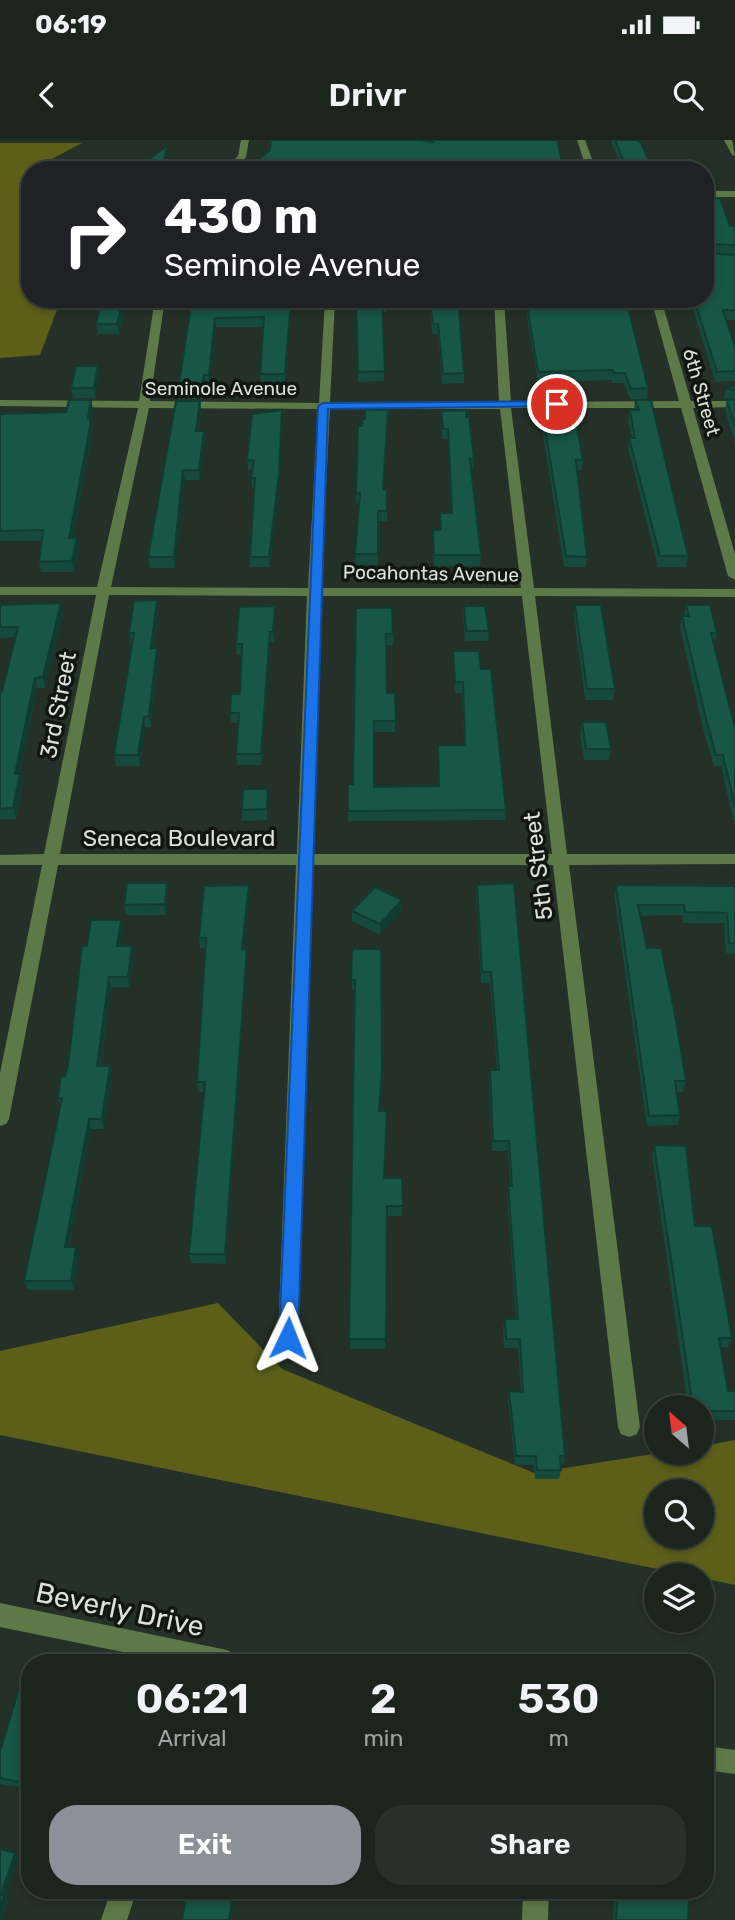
<!DOCTYPE html>
<html lang="en">
<head>
<meta charset="utf-8">
<style>
  body { margin:0; font-family:Rubik,sans-serif; background:#29302b; color:#f1f3f6; height:100vh; display:flex; flex-direction:column; font-size:26px; white-space:nowrap }
  * { box-sizing:border-box; margin:0 }
  p { font-size:23px; color:#a0a4a4 }
  .icon { flex:none; width:38px; height:38px; fill:none; stroke:currentColor; stroke-width:2; stroke-linecap:round; stroke-linejoin:round }
  .map { position:relative; flex:1; overflow:hidden }
  .details { position:absolute; left:21px; top:1514px; width:693px; height:245px; display:flex; flex-direction:column; background:#1c241e; border-radius:28px; box-shadow:0 4px 10px #0003,0 0 0 2px #3a413c }
  .details>* { flex:none }
  .banner { position:absolute; left:21px; top:21px; width:693px; height:147px; border-radius:28px; box-shadow:0 4px 10px #0003,0 0 0 2px #3a413c; background:#202124; color:#fff; overflow:hidden }
  .needle { width:46px; rotate:332deg }
  .fabs { position:absolute; left:644px; top:1255px; display:grid; gap:14px }
  .fabs a { display:grid; place-items:center; width:70px; height:70px; border-radius:50%; background:#1c241e; box-shadow:0 4px 10px #0003,0 0 0 2px #3a413c; font-size:35px }
  .pin { position:absolute; display:grid; place-items:center; width:60px; height:60px; color:#fff; margin:-30px; border:4px solid #fff; border-radius:50%; box-shadow:0 2px 7px #0007 }
  .me { position:absolute; width:77px; margin:-38px; rotate:2deg; stroke-linejoin:round; filter:drop-shadow(0 0 5px #0008) }
  .turn { display:flex; align-items:center; gap:24px; height:147px; padding:0 28px; font-size:32px }
  .turn .icon { width:91px; height:91px; stroke-width:2.5 }
  .turn b { display:block; font-size:49px; line-height:60px }
  .eta { display:flex; justify-content:space-evenly; align-items:center; height:119px; text-align:center }
  .eta b { font-size:42px; font-weight:600; line-height:49px }
  .action { display:flex; gap:14px; margin-top:auto; padding:14px 28px }
  .action a { flex:1; height:80px; border-radius:28px; background:#8c9099; color:#fff; font-size:28px; font-weight:600; line-height:80px; text-align:center }
  .action a+a { background:#29302b; color:#f1f3f6 }
  .status { display:flex; justify-content:space-between; align-items:center; height:49px; padding:0 35px; background:#1c241e; direction:ltr }
  .status svg { height:19px; fill:currentColor }
  header { display:flex; justify-content:space-between; align-items:center; height:91px; padding:0 28px; background:#1c241e; font-size:32px; font-weight:600 }
  .map>svg:first-child { display:block }
  .forest { fill:#5d5f19; fill-rule:evenodd }
  .lines { fill:none; stroke-linecap:round; stroke-linejoin:round }
  .minor { fill:#5e7948; fill-rule:evenodd }
  .wall { fill:#154a3c }
  .shaded-wall { fill:#113c31 }
  .building { fill:#185646; stroke:#113c31; stroke-width:2 }
  .route { fill:#1a73e8; stroke:#114b97; stroke-width:2 }
  .labels { text-anchor:middle; stroke-width:7; stroke-linejoin:round; paint-order:stroke }
  .far-street-label { font-size:19px; fill:#dbe2dc; stroke:#121613 }
  .street-label { font-size:23px; fill:#dbe2dc; stroke:#121613 }
  .near-street-label { font-size:28px; fill:#dbe2dc; stroke:#121613 }
</style>
</head>
<body>
<div class="status"><b>06:19</b><svg viewBox="0 0 49 12"><path d="M0 12V9h3v3zM5 12V6h3v6zM10 12V3h3v9zM15 12V0h3v12zM26 1h20v11H26zM47 4h2v5h-2z"/></svg></div>
<header><svg class="icon" aria-label="back" viewBox="0 0 24 24"><path d="M15 5l-7 7 7 7"/></svg>Drivr<svg class="icon" aria-label="search" viewBox="0 0 24 24"><circle cx="10" cy="10" r="6"/><path d="M15 15l6 6"/></svg></header>
<div class="map">
<svg width="735" height="1780" viewBox="0 0 735 1780">
  <rect width="100%" height="100%" fill="#253028"/>
  <!-- forest -->
  <g class="forest">
    <polygon points="0,3 82,3 50,20 41,30 30,30 30,159 61,159 40,215 0,218"/>
    <path d="M218 1163 282 1229 534 1333 659 1313 702 1312V1306L735 1300V1445L702 1438V1435H687L0 1295V1211ZM656 1351H702V1396H656Z"/>
  </g>
  <g class="lines">
    <!-- minor -->
    <g class="minor">
      <polygon points="241,0 249,0 246,17 233,30 223,30 238,16"/>
      <polygon points="577,0 585,0 596,30 587,30"/>
      <polygon points="724,0 732,0 735,16 732,15"/>
      <rect x="705" y="51" width="30" height="6"/>
      <path d="M155 159H165L150 261 319 263 325 159H335L330 263 499 262 494 159H504L511 262 679 261 651 159H661L691 261H735V267L693 268 735 414V440L728 436 681 268H511L534 448 735 449V457L535 456 567 714H735V724L569 725 640 1287 637 1294 629 1297 621 1294 618 1287 553 725H312L298 1198 295 1205 288 1207 281 1205 278 1198 296 725H58L9 979 6 984 0 986V933L42 725H0V715L44 714 96 455H0V447H97L138 268 0 266V260L139 261ZM149 268 318 269 308 448 111 447ZM330 269H500L521 448H321ZM109 455 307 456 297 714H60ZM320 456H522L552 714H313Z"/>
      <polygon points="0,1463 227,1510 235,1514 239,1522 172,1522 0,1487"/>
      <polygon points="705,1606 735,1610 735,1634 705,1630"/>
      <polygon points="111,1750 137,1750 127,1780 101,1780"/>
      <polygon points="523,1750 549,1750 548,1780 522,1780"/>
    </g>
  </g>
  <!-- wall -->
  <g class="wall">
    <polygon points="611,0 637,0 652,30 622,30"/>
    <polygon points="705,58 730,86 735,86 735,114 720,114 735,115 735,180 726,180 735,207 735,241 715,242 690,159 705,159"/>
    <polygon points="102,159 126,159 119,194 98,194 96,184"/>
    <polygon points="192,159 292,159 285,244 261,244 260,234 263,187 216,187 210,245 205,245 203,259 179,259 178,249"/>
    <polygon points="356,159 386,159 386,172 382,172 384,241 358,242"/>
    <polygon points="425,159 458,159 464,233 464,243 442,244 438,194 432,194 430,163 426,163"/>
    <polygon points="524,159 626,159 648,248 647,259 630,259 624,243 612,243 612,240 538,242"/>
    <polygon points="99,236 95,258 73,258 71,248"/>
    <polygon points="735,245 735,303 725,270 727,260 730,259 724,258 726,248"/>
    <polygon points="91,260 93,270 91,280 92,297 73,397 79,408 74,432 41,432 39,422 42,401 0,401 0,274 66,272"/>
    <polygon points="635,260 688,416 686,427 658,427 628,308 629,298 632,298 628,281 630,270 634,270"/>
    <polygon points="200,261 201,271 199,291 204,291 205,302 200,340 185,340 175,428 150,428 148,417"/>
    <polygon points="282,270 280,344 270,427 250,427 250,417 254,348 252,348 251,338 252,330 248,330 247,320"/>
    <polygon points="542,270 583,320 582,330 578,331 587,417 586,427 564,427 541,281"/>
    <polygon points="441,271 474,319 473,329 472,329 481,415 480,426 434,426 433,390 440,390 440,373 451,373 448,299 442,299"/>
    <polygon points="388,280 383,350 387,350 387,381 378,381 378,425 355,425 359,363 356,363 356,353 362,286"/>
    <polygon points="0,465 63,474 45,548 37,548 20,634 23,644 16,679 0,679 0,552 2,552 15,497 0,498"/>
    <polygon points="575,465 615,549 613,560 585,560 574,476"/>
    <polygon points="686,465 717,493 714,503 735,588 735,680 733,680 721,626 714,626 703,589 680,487 682,476 684,476"/>
    <polygon points="464,466 489,491 488,501 465,501 463,476"/>
    <polygon points="356,468 393,494 393,505 386,505 387,553 395,553 395,592 374,592 374,647 438,646 438,605 464,605 462,553 455,553 453,522 453,511 481,529 506,670 505,680 348,681 348,644 353,644"/>
    <polygon points="158,471 154,508 158,519 151,587 145,587 140,626 116,626 114,615 132,503 131,503 129,493"/>
    <polygon points="275,477 274,502 270,502 262,625 237,625 236,614 238,583 231,583 230,573 240,554 242,515 237,515 236,504"/>
    <polygon points="582,582 611,609 609,620 584,620 580,593"/>
    <polygon points="268,649 267,680 242,681 242,670"/>
    <polygon points="514,743 565,1316 563,1325 561,1325 561,1330 559,1339 535,1339 534,1325 515,1325 508,1260 509,1251 521,1252 518,1208 504,1208 503,1188 505,1179 516,1179 507,1056 508,1046 510,1046 508,1011 492,1011 489,941 490,930 497,930 490,843 481,843 476,756 477,745"/>
    <polygon points="249,745 250,755 244,809 247,809 247,819 226,1124 191,1123 189,1114 204,952 198,952 197,942 206,808 200,808 199,798"/>
    <polygon points="616,745 735,746 735,814 726,813 724,783 683,783 682,775 640,776 647,808 686,941 683,952 677,952 680,975 678,985 647,986 614,755"/>
    <polygon points="168,754 166,775 126,775 124,765"/>
    <polygon points="402,760 402,770 380,795 352,781 352,771"/>
    <polygon points="121,780 123,790 120,806 134,816 129,847 111,847 101,926 112,936 104,989 91,989 69,1107 79,1116 74,1150 28,1150 24,1141 60,966 58,958 68,925 87,806"/>
    <polygon points="352,809 382,940 380,971 384,1038 402,1038 402,1076 387,1076 385,1209 350,1209 354,850 352,850"/>
    <polygon points="654,1005 695,1086 732,1198 728,1207 721,1207 728,1251 735,1251 735,1280 702,1280 702,1267 688,1267 652,1015"/>
    <polygon points="30,1543 30,1649 0,1644 0,1612"/>
    <polygon points="426,1750 440,1750 440,1752"/>
    <polygon points="615,1750 671,1750 688,1780 613,1780"/>
  </g>
  <!-- shaded-wall -->
  <g class="shaded-wall">
    <polygon points="167,6 168,15 165,30 162,30"/>
    <polygon points="123,159 126,159 119,194 117,184"/>
    <polygon points="291,159 292,159 285,244 285,234"/>
    <polygon points="215,178 216,187 210,245 209,235"/>
    <polygon points="98,226 99,236 95,258 94,248"/>
    <polygon points="204,235 205,245 203,259 202,249"/>
    <polygon points="91,260 93,270 91,280 92,297 71,408 69,398"/>
    <polygon points="200,261 201,271 197,302 196,291"/>
    <polygon points="282,270 280,344 270,427 269,417"/>
    <polygon points="204,291 205,302 200,340 199,330"/>
    <polygon points="183,330 185,340 175,428 174,417"/>
    <polygon points="77,397 79,408 74,432 72,421"/>
    <polygon points="157,460 158,471 152,519 151,508"/>
    <polygon points="61,463 63,474 45,548 43,537"/>
    <polygon points="275,466 275,477 274,502 273,492"/>
    <polygon points="270,492 270,502 262,625 261,614"/>
    <polygon points="157,508 158,519 151,587 149,576"/>
    <polygon points="35,538 37,548 18,644 15,634"/>
    <polygon points="144,577 145,587 140,626 138,615"/>
    <polygon points="20,634 23,644 16,679 13,668"/>
    <polygon points="268,649 269,660 267,680 267,669"/>
    <polygon points="167,743 168,754 166,775 165,764"/>
    <polygon points="249,745 250,755 243,819 242,809"/>
    <polygon points="402,760 402,770 380,795 380,784"/>
    <polygon points="121,780 123,790 119,816 117,806"/>
    <polygon points="132,806 134,816 129,847 128,837"/>
    <polygon points="247,809 247,819 226,1124 225,1114"/>
    <polygon points="109,837 111,847 99,936 97,926"/>
    <polygon points="110,926 112,936 104,989 102,979"/>
    <polygon points="89,979 91,989 67,1116 65,1107"/>
    <polygon points="76,1107 79,1116 74,1150 71,1141"/>
    <polygon points="15,1713 19,1718 6,1757 9,1760 2,1780 0,1780 1,1755"/>
    <polygon points="225,1750 227,1750 225,1764 223,1759"/>
    <polygon points="232,1761 234,1765 231,1780 229,1780"/>
  </g>
  <!-- building -->
  <g class="building">
    <polygon points="271,0 420,0 433,2 432,0 557,0 563,26 566,26 568,30 246,30 270,10"/>
    <polygon points="615,0 637,0 641,2 652,30 627,30"/>
    <polygon points="167,6 162,30 131,30 132,23 141,25"/>
    <polygon points="705,58 720,58 730,86 735,86 735,105 707,104 705,108"/>
    <polygon points="705,113 735,115 735,170 723,170 735,207 735,231 717,232 694,159 705,159"/>
    <polygon points="102,159 123,159 117,184 96,184"/>
    <polygon points="192,159 291,159 285,234 260,234 264,177 215,178 209,235 204,235 202,249 178,249"/>
    <polygon points="356,159 386,159 386,163 382,163 385,231 358,232"/>
    <polygon points="430,159 458,159 464,233 443,234 438,184 433,184"/>
    <polygon points="526,159 626,159 648,248 631,249 625,233 614,233 613,230 538,232"/>
    <polygon points="76,226 98,226 94,248 71,248"/>
    <polygon points="735,245 735,250 726,248"/>
    <polygon points="735,259 735,287 727,260"/>
    <polygon points="69,260 91,260 88,278 90,278 90,287 69,398 77,397 72,421 39,422 43,390 0,391 0,274 66,272"/>
    <polygon points="635,260 651,260 688,416 660,416 629,298 635,298 630,270 639,270"/>
    <polygon points="176,261 200,261 196,291 204,291 199,330 183,330 174,417 148,417"/>
    <polygon points="282,270 279,334 269,417 250,417 255,338 251,338 254,320 247,320 252,274"/>
    <polygon points="365,270 388,270 383,350 387,350 387,371 378,371 378,414 355,414 360,353 356,353 358,286 362,286 362,279 365,279"/>
    <polygon points="466,270 466,277 469,276 474,319 470,319 481,415 434,415 433,390 441,390 440,373 452,373 448,289 443,289 441,271"/>
    <polygon points="542,270 574,272 583,320 576,320 587,417 566,416"/>
    <polygon points="157,460 151,508 157,508 149,576 144,577 138,615 114,615 134,493 129,493 134,461"/>
    <polygon points="61,463 43,537 35,538 15,634 20,634 13,668 0,669 0,552 2,552 18,487 0,487 0,465"/>
    <polygon points="575,465 601,465 615,549 587,549"/>
    <polygon points="686,465 710,465 717,493 711,493 735,588 735,666 723,615 716,615 706,579 682,476 689,476"/>
    <polygon points="275,466 273,492 270,492 261,614 236,614 239,573 230,573 231,554 240,554 242,504 236,504 239,467"/>
    <polygon points="464,466 485,466 489,491 466,491"/>
    <polygon points="356,468 392,468 393,494 386,494 387,553 395,553 396,581 374,581 374,647 439,646 438,605 465,605 463,542 455,542 453,511 479,511 481,529 491,529 506,670 348,671 348,644 353,644"/>
    <polygon points="582,582 606,582 611,609 586,609"/>
    <polygon points="243,649 268,649 267,669 242,670"/>
    <polygon points="127,743 167,743 165,764 124,765"/>
    <polygon points="514,743 565,1316 560,1316 561,1330 537,1330 536,1316 516,1316 509,1251 523,1252 520,1199 506,1199 505,1179 518,1179 508,1046 512,1046 509,1001 493,1001 490,930 499,930 491,832 482,832 477,745"/>
    <polygon points="249,745 242,809 247,809 225,1114 189,1114 205,942 197,942 206,798 199,798 204,746"/>
    <polygon points="616,745 735,746 735,803 729,803 727,773 685,772 684,765 638,765 647,808 661,808 674,869 686,941 675,941 680,975 649,976"/>
    <polygon points="375,747 402,760 380,784 352,771"/>
    <polygon points="91,780 121,780 117,806 132,806 128,837 109,837 97,926 110,926 102,979 89,979 65,1107 76,1107 71,1141 24,1141 62,958 58,958 61,936 65,936 68,925 82,806 87,806"/>
    <polygon points="352,809 381,809 382,930 379,971 387,971 384,1038 402,1038 403,1066 387,1066 386,1199 349,1199 355,840 351,840"/>
    <polygon points="654,1005 686,1006 695,1086 712,1086 732,1198 719,1198 728,1251 735,1251 735,1271 702,1271 702,1267 693,1267"/>
    <polygon points="21,1542 30,1543 30,1644 0,1638 0,1612"/>
    <polygon points="0,1709 15,1713 1,1755 4,1755 0,1768"/>
    <polygon points="204,1750 225,1750 223,1759 232,1761 229,1780 182,1780 187,1753 203,1756"/>
    <polygon points="618,1750 671,1750 671,1752 689,1755 688,1780 616,1780"/>
  </g>
  <!-- route -->
  <polygon class="route" points="557,261 562,264 561,266 328,269 298,1198 295,1204 288,1207 282,1204 279,1198 318,266 323,263"/>
  <g class="labels">
    <!-- far-street labels -->
    <g class="far-street-label">
      <text x="221" y="255">Seminole Avenue</text>
      <text transform="translate(702 252) rotate(74)" y="7">6th Street</text>
      <text transform="translate(431 433) rotate(1)" y="7">Pocahontas Avenue</text>
    </g>
    <!-- street labels -->
    <g class="street-label">
      <text transform="translate(58 565) rotate(-79)" y="8">3rd Street</text>
      <text x="179" y="706">Seneca Boulevard</text>
      <text transform="translate(538 726) rotate(-97)" y="8">5th Street</text>
    </g>
    <!-- near-street labels -->
    <g class="near-street-label">
      <text transform="translate(120 1469) rotate(12)" y="10">Beverly Drive</text>
    </g>
  </g>
</svg>
<div class="fabs">
<a><svg class="needle" viewBox="-14 -14 28 28"><path d="M0-13l5 13h-10z" fill="#e53935"/><path d="M0 13l5-13h-10z" fill="#a0a4a4"/></svg></a>
<a><svg class="icon" aria-label="search" viewBox="0 0 24 24"><circle cx="10" cy="10" r="6"/><path d="M15 15l6 6"/></svg></a>
<a><svg class="icon" aria-label="layers" viewBox="0 0 24 24"><path d="M12 4l9 5-9 5-9-5zM3 14l9 5 9-5"/></svg></a>
</div>
<div class="pin" style="left:557px;top:264px;background:#d93025"><svg class="icon" aria-label="arrive" viewBox="0 0 24 24"><path d="M6 21V4h12l-3 4 3 4H6"/></svg></div>
<svg class="me" style="left:288px;top:1198px" viewBox="-20 -20 40 40"><path d="M0-17L14 15 0 8-14 15z" fill="#1a73e8" stroke="#fff" stroke-width="4"/></svg>
<div class="banner">
<div class="turn"><svg class="icon" aria-label="right" viewBox="0 0 24 24"><path d="M7 20v-9h11M14 6l5 5-5 5"/></svg><div><b>430 m</b>Seminole Avenue</div></div>
</div>
<section class="details">
<div class="eta">
<div><b>06:21</b><p>Arrival</p></div>
<div><b>2</b><p>min</p></div>
<div><b>530</b><p>m</p></div>
</div>
<div class="action"><a>Exit</a><a>Share</a></div>
</section>
</div>
</body>
</html>
